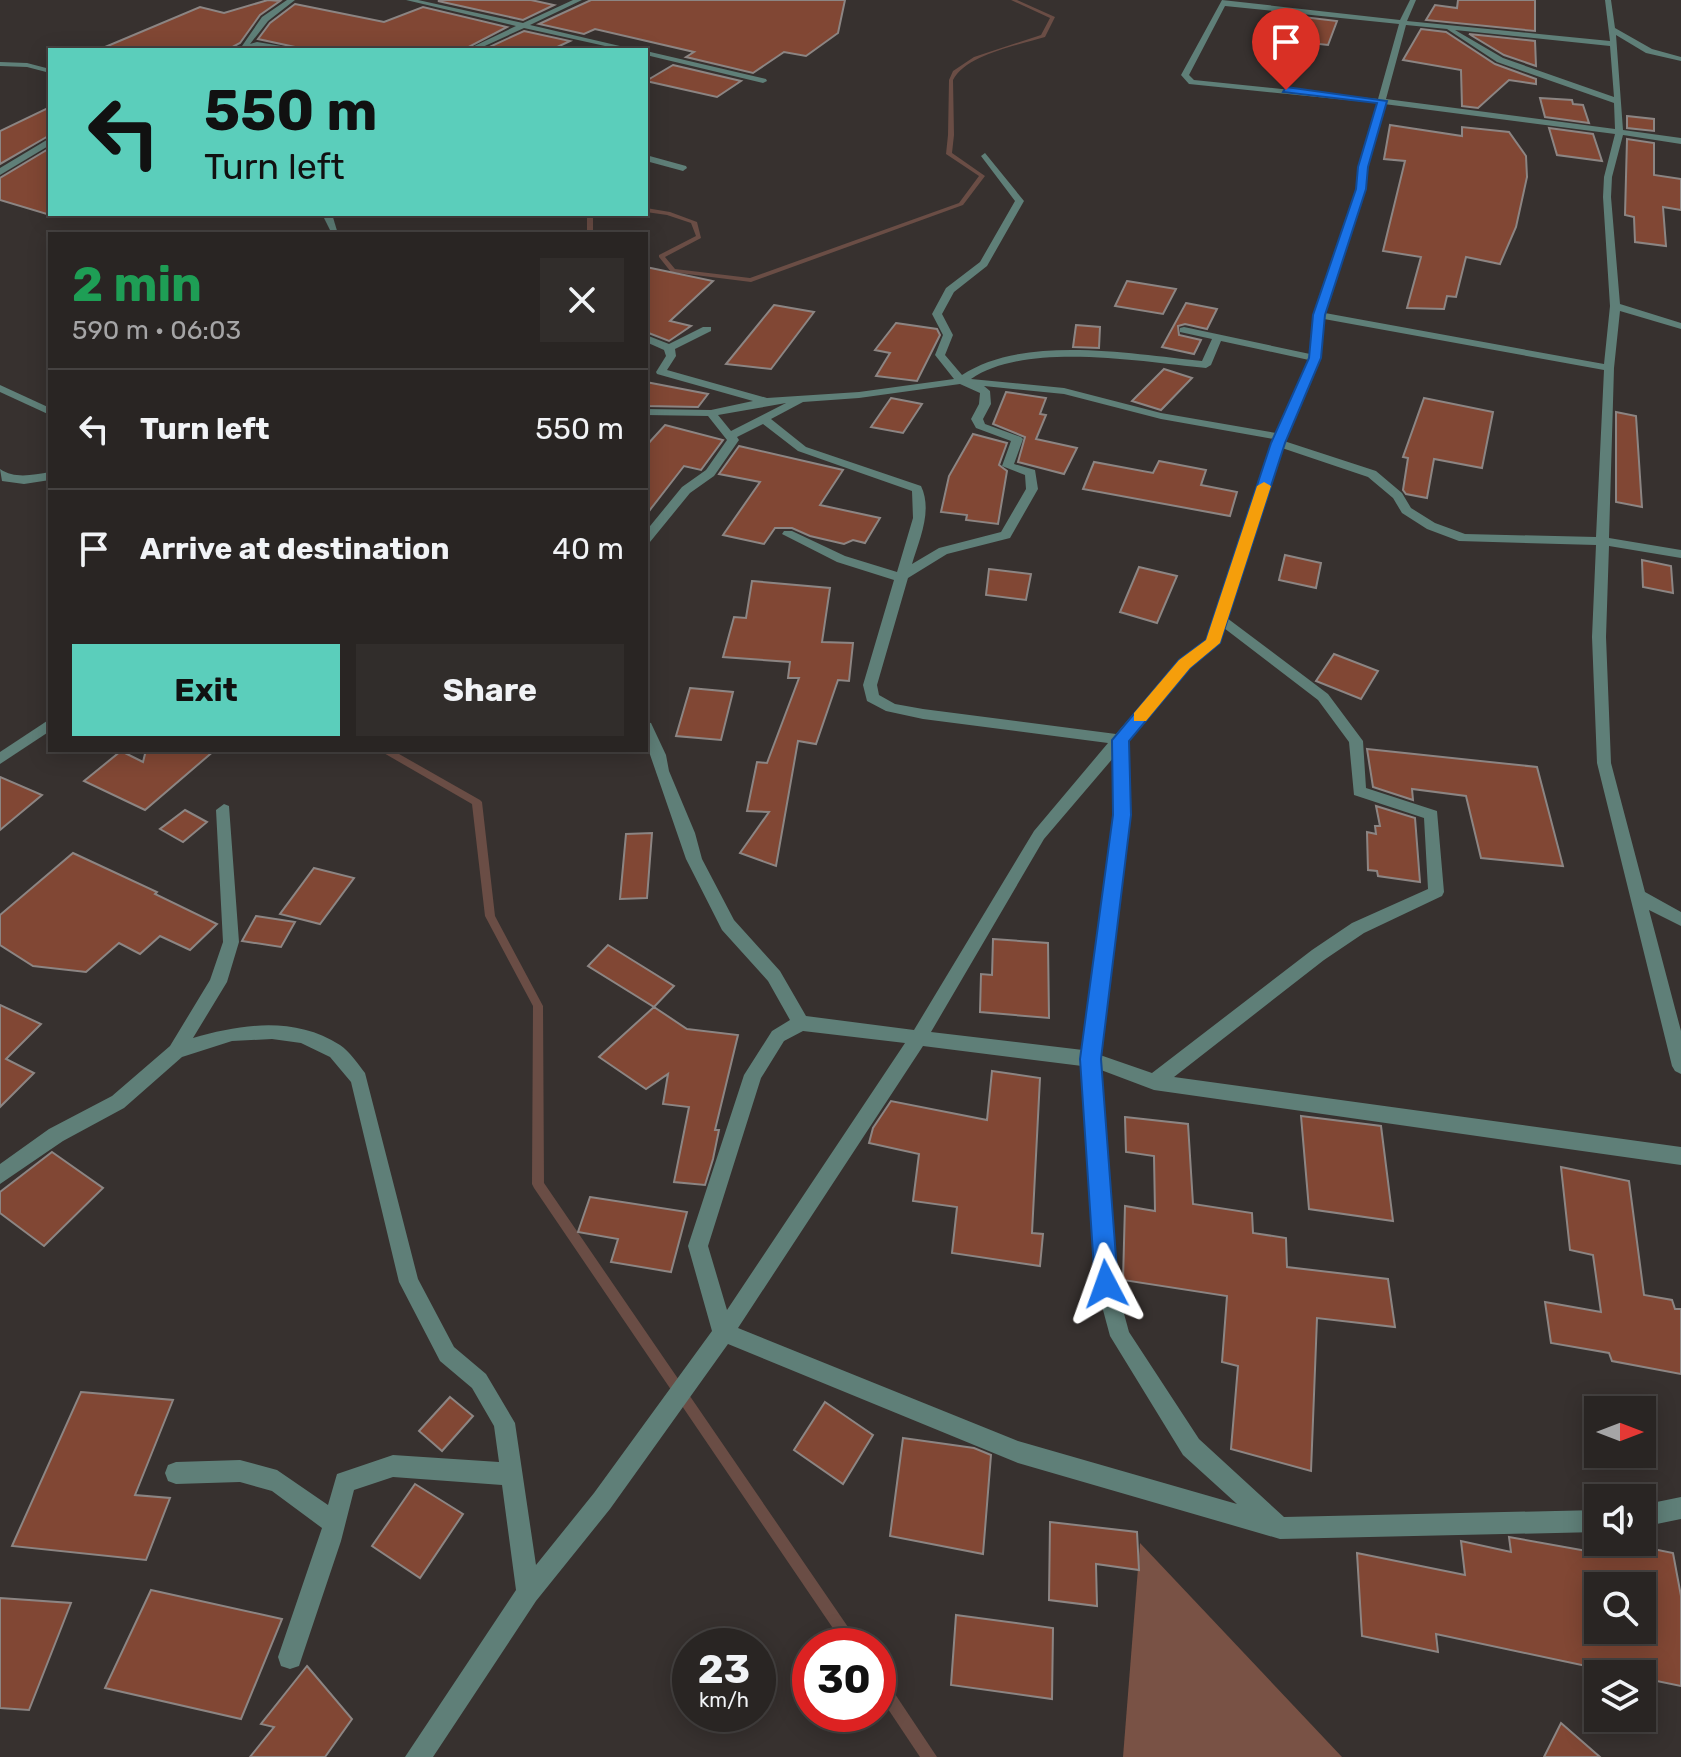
<!DOCTYPE html>
<html lang="en">
<head>
<meta charset="utf-8">
<style>
  body { margin:0; font-family:Rubik,sans-serif; background:#312d2b; color:#f1f3f6; height:100vh; display:flex; flex-direction:column; font-size:30px; white-space:nowrap }
  * { box-sizing:border-box; margin:0 }
  p { font-size:26px; color:#a5a5a6 }
  .icon { flex:none; width:44px; height:44px; fill:none; stroke:currentColor; stroke-width:2; stroke-linecap:round; stroke-linejoin:round }
  .map { position:relative; flex:1; overflow:hidden }
  .side { position:absolute; left:48px; top:232px; width:600px; height:520px; display:flex; flex-direction:column; background:#292523; border-radius:0px; box-shadow:0 4px 20px #0003,0 0 0 2px #454241 }
  .side>* { flex:none }
  .top-card { position:absolute; left:48px; top:48px; width:600px; height:168px; border-radius:0px; box-shadow:0 4px 20px #0003,0 0 0 2px #454241; background:#5bcebb; color:#111; overflow:hidden }
  .needle { width:52px; rotate:90deg }
  .tools { position:absolute; left:1584px; top:1396px; display:grid; gap:16px }
  .tools a { display:grid; place-items:center; width:72px; height:72px; border-radius:0px; background:#292523; box-shadow:0 4px 20px #0003,0 0 0 2px #454241; font-size:40px }
  .speed { position:absolute; left:672px; top:1628px; display:flex; gap:16px; font-size:40px; font-weight:700; text-align:center }
  .speed>* { display:grid; place-content:center; width:104px; height:104px; border-radius:50%; background:#292523; box-shadow:0 4px 20px #0003,0 0 0 2px #454241; line-height:1 }
  .speed small { font-size:20px; font-weight:400 }
  .speed .limit { border:12px solid #d22; background:#fff; color:#111 }
  .pin { position:absolute; display:grid; place-items:center; width:68px; height:68px; color:#fff; margin:-82px -34px; border-radius:50% 50% 50% 0; rotate:-45deg; box-shadow:0 0 8px #0007 }
  .pin .icon { rotate:45deg }
  .me { position:absolute; width:88px; margin:-44px; rotate:356deg; stroke-linejoin:round; filter:drop-shadow(0 0 6px #0008) }
  .turn { display:flex; align-items:center; gap:28px; height:168px; padding:0 24px; font-size:36px }
  .turn .icon { width:104px; height:104px; stroke-width:2.5 }
  .turn b { display:block; font-size:56px; line-height:68px }
  .round { display:grid; place-items:center; flex:none; width:84px; height:84px; border-radius:0px; background:#312d2b }
  .overview { display:flex; align-items:center; justify-content:space-between; height:136px; padding:0 24px }
  h1 { font-size:48px; font-weight:700; line-height:60px; color:#1e9e55 }
  .action { display:flex; gap:16px; margin-top:auto; padding:16px 24px }
  .action a { flex:1; height:92px; border-radius:0px; background:#5bcebb; color:#111; font-size:32px; font-weight:700; line-height:92px; text-align:center }
  .action a+a { background:#312d2b; color:#f1f3f6 }
  ul { padding:0; list-style:none }
  li { display:flex; align-items:center; gap:24px; height:120px; padding:0 24px; border-top:2px solid #454241 }
  li div { flex:1 }
  li b { display:block; font-size:30px }
  li em { font-style:normal }
  .map>svg:first-child { display:block }
  .green { fill:#795245 }
  .lines { fill:none; stroke-linecap:round; stroke-linejoin:round }
  .stream { fill:#6a4d45; fill-rule:evenodd }
  .building { fill:#814734; stroke:#8c8583; stroke-width:2; fill-rule:evenodd }
  .service { fill:#5f7f78; fill-rule:evenodd }
  .minor { fill:#5f7f78; fill-rule:evenodd }
  .route { fill:#1a73e8; stroke:#114b97; stroke-width:2 }
  .slow { fill:#f59e0b }
</style>
</head>
<body>
<div class="map">
<svg width="1681" height="1757" viewBox="0 0 1681 1757">
  <rect width="100%" height="100%" fill="#37312f"/>
  <!-- green -->
  <polygon class="green" points="1140,1543 1342,1757 1123,1757"/>
  <g class="lines">
    <!-- stream -->
    <g class="stream">
      <path d="M1011 0H1017L1055 17 1045 37C1019 45 966 54 953 80L954 135 952 153 985 176 963 205 751 282 671 272 659 257V255L696 236 691 223 667 215 646 212V208L670 212 697 222 701 238 665 257 675 269 750 278 959 203 979 176 946 154 948 135 949 80 953 71 974 57 1041 35 1050 18Z"/>
      <polygon points="591,214 598,214 593,218 593,234 587,234 587,217"/>
      <polygon points="380,750 392,750 480,800 482,802 495,916 543,1006 544,1183 861,1646 845,1646 534,1188 532,1184 533,1006 485,916 472,804 382,752"/>
      <polygon points="878,1673 883,1676 937,1757 920,1757 878,1694"/>
    </g>
  </g>
  <!-- building -->
  <g class="building">
    <polygon points="268,0 280,1 260,15 240,43 227,50 98,50 200,7 224,13"/>
    <polygon points="442,0 531,0 554,5 523,20 438,1"/>
    <polygon points="591,0 845,0 838,33 806,56 784,52 753,73 686,57 694,52 595,29 584,34 539,24"/>
    <polygon points="1458,0 1535,0 1535,31 1426,20 1435,5 1457,8"/>
    <polygon points="295,4 384,22 423,7 507,27 463,50 309,50 258,39 270,23"/>
    <polygon points="1303,17 1337,21 1328,45 1300,42 1305,29 1297,27"/>
    <polygon points="1421,29 1446,32 1495,64 1536,79 1536,84 1509,80 1478,108 1462,106 1461,70 1403,60"/>
    <polygon points="524,31 570,41 551,50 483,50"/>
    <polygon points="1469,34 1535,41 1536,66 1504,55"/>
    <polygon points="673,65 741,81 717,97 646,81"/>
    <polygon points="1540,98 1572,100 1573,104 1583,105 1589,123 1545,117"/>
    <polygon points="50,107 50,135 0,164 0,131"/>
    <polygon points="1627,116 1654,119 1654,131 1627,128"/>
    <polygon points="1390,125 1462,136 1462,127 1509,132 1526,156 1527,177 1516,227 1500,264 1466,257 1456,297 1447,296 1444,309 1407,308 1421,257 1383,251 1405,161 1384,159"/>
    <polygon points="1549,128 1593,134 1602,161 1557,155"/>
    <polygon points="1627,139 1654,143 1654,175 1681,179 1681,210 1663,207 1666,246 1635,242 1634,217 1625,215"/>
    <polygon points="50,148 50,215 0,200 0,178"/>
    <polygon points="646,267 713,281 670,321 691,326 669,341 646,332"/>
    <polygon points="1127,281 1176,289 1163,314 1115,306"/>
    <polygon points="1186,303 1217,309 1207,329 1185,324 1178,326 1179,335 1201,340 1194,354 1162,347"/>
    <polygon points="774,305 814,312 771,369 726,364"/>
    <polygon points="896,323 937,329 940,335 917,381 876,376 890,353 875,350"/>
    <polygon points="1076,325 1100,327 1099,348 1073,347"/>
    <polygon points="1164,369 1192,378 1161,410 1132,401"/>
    <polygon points="646,382 708,394 698,407 646,406"/>
    <polygon points="1006,392 1046,398 1040,414 1046,415 1036,439 1077,448 1064,474 1018,462 1025,437 993,424"/>
    <polygon points="891,398 922,404 903,433 871,427"/>
    <polygon points="1424,398 1493,412 1482,468 1434,459 1427,498 1406,494 1403,490 1408,458 1403,457"/>
    <polygon points="1616,412 1636,416 1642,507 1616,502"/>
    <polygon points="665,425 723,440 701,470 684,466 646,515 646,446"/>
    <polygon points="973,434 1007,443 999,465 1007,471 998,524 966,520 967,515 941,512 949,476"/>
    <polygon points="739,446 843,470 820,505 880,518 865,543 853,540 844,544 810,536 792,528 775,528 764,544 723,535 760,482 719,474"/>
    <polygon points="1159,461 1206,470 1201,485 1237,492 1230,516 1083,489 1094,462 1153,473"/>
    <polygon points="1285,555 1321,563 1316,588 1279,580"/>
    <polygon points="1642,560 1671,566 1673,593 1643,587"/>
    <polygon points="1139,567 1177,576 1157,623 1120,612"/>
    <polygon points="989,569 1031,574 1026,600 986,595"/>
    <polygon points="752,581 830,588 822,642 853,643 849,681 838,680 816,744 798,741 776,866 740,853 769,812 747,811 757,762 767,763 799,678 788,678 790,662 723,657 734,617 746,618"/>
    <polygon points="1334,654 1378,671 1361,699 1316,681"/>
    <polygon points="690,688 733,692 721,740 676,736"/>
    <polygon points="1367,749 1537,767 1563,866 1481,858 1466,796 1412,789 1413,800 1373,787"/>
    <polygon points="146,750 215,750 145,810 84,781 121,751 143,762"/>
    <polygon points="0,777 42,795 0,830"/>
    <polygon points="1376,806 1415,818 1420,882 1378,876 1377,871 1368,870 1367,832 1376,834 1375,826 1380,826"/>
    <polygon points="185,810 207,822 183,842 160,829"/>
    <polygon points="652,833 647,898 620,899 626,834"/>
    <polygon points="73,853 157,892 155,894 217,924 190,950 160,936 140,954 119,943 86,972 33,966 0,945 0,915"/>
    <polygon points="314,868 354,878 320,924 280,914"/>
    <polygon points="256,916 295,922 281,947 242,941"/>
    <polygon points="993,939 1048,943 1049,1018 980,1012 981,974 992,975"/>
    <polygon points="608,945 674,986 654,1007 588,966"/>
    <polygon points="0,1005 41,1024 6,1059 34,1073 0,1107"/>
    <polygon points="654,1007 687,1029 738,1035 715,1130 719,1130 713,1159 705,1185 674,1182 689,1107 663,1104 668,1074 646,1089 599,1057"/>
    <polygon points="992,1071 1040,1078 1032,1233 1043,1234 1040,1266 952,1253 957,1207 913,1201 919,1154 869,1143 873,1128 891,1101 987,1120"/>
    <polygon points="1301,1116 1381,1126 1393,1221 1309,1209"/>
    <polygon points="1125,1117 1188,1124 1193,1204 1252,1213 1253,1233 1286,1238 1287,1267 1388,1279 1395,1327 1317,1318 1311,1471 1231,1449 1238,1366 1222,1362 1227,1296 1123,1280 1125,1206 1155,1211 1154,1156 1126,1152"/>
    <polygon points="52,1152 103,1188 44,1246 0,1213 0,1192"/>
    <polygon points="1561,1167 1629,1181 1644,1295 1672,1300 1675,1309 1681,1309 1681,1374 1612,1361 1609,1353 1551,1343 1545,1302 1601,1312 1593,1255 1570,1250"/>
    <polygon points="590,1197 687,1212 671,1272 611,1262 618,1239 578,1232"/>
    <polygon points="81,1392 173,1400 135,1495 170,1498 146,1560 12,1546"/>
    <polygon points="450,1397 473,1416 442,1451 419,1431"/>
    <polygon points="825,1402 873,1435 843,1484 794,1450"/>
    <polygon points="903,1438 974,1448 991,1455 983,1554 890,1536"/>
    <polygon points="415,1484 463,1514 420,1578 372,1546"/>
    <polygon points="1050,1522 1137,1532 1139,1570 1096,1564 1097,1606 1049,1600"/>
    <path d="M1509 1537 1598 1553 1595 1537 1598 1542H1619L1673 1553 1681 1596V1686L1642 1678V1674H1624L1436 1634 1438 1652 1362 1636 1357 1553 1465 1575 1461 1541 1511 1552ZM1598 1586H1642V1630H1598Z"/>
    <polygon points="151,1590 282,1619 241,1719 105,1688"/>
    <polygon points="0,1598 71,1603 29,1710 0,1708"/>
    <polygon points="956,1615 1053,1628 1052,1699 951,1685"/>
    <polygon points="307,1666 352,1719 325,1757 250,1757 274,1727 261,1724"/>
    <polygon points="1561,1723 1600,1757 1544,1757"/>
  </g>
  <g class="lines">
    <!-- service -->
    <polygon class="service" points="0,385 50,408 50,415 0,392"/>
    <!-- minor -->
    <g class="minor">
      <polygon points="287,0 295,0 268,21 250,44 257,42 306,50 257,46 230,50 242,46 262,17"/>
      <polygon points="406,0 418,0 523,23 573,0 582,0 530,25 637,50 623,50 524,28 476,50 466,50 516,26"/>
      <path d="M1222 0 1400 20 1410 0H1416L1407 21 1610 41 1605 0H1611L1615 28 1652 49 1681 57V61L1646 53 1616 35 1623 130 1681 138V144L1623 135 1612 177 1611 197 1620 304 1681 323V329L1620 311 1614 368 1609 538 1681 550V558L1609 546 1606 637 1611 763 1645 892 1681 912V926L1649 910 1681 1031V1074L1675 1071 1672 1066 1597 763 1592 637 1596 545 1459 541 1427 529 1402 513 1393 498 1368 477 1282 448 1227 618 1328 694 1363 741 1366 788 1437 811 1444 892 1442 896 1364 933 1324 960 1174 1077 1681 1147V1165L1154 1090 1101 1070 1116 1284 1129 1332 1199 1439 1284 1517 1598 1510V1532L1280 1539 1018 1463 728 1344 610 1509 536 1601 433 1757H405L516 1590 502 1485 393 1477 354 1490 341 1541 302 1657 299 1666 290 1669 281 1666 278 1657 322 1528 272 1491 240 1482 176 1484 168 1481 165 1473 168 1465 176 1462 240 1460 277 1470 328 1505 337 1474 393 1455 499 1462 494 1426 472 1388 440 1361 399 1282 351 1082 330 1057 301 1043 272 1039 232 1041 182 1057 124 1108 63 1141 0 1184V1164L49 1129 112 1096 170 1046 210 980 223 942 216 810 224 804 229 806 239 942 227 982 193 1038C242 1024 294 1016 340 1045 350 1052 358 1064 365 1073L418 1279 454 1347 486 1374 515 1423 536 1565 594 1493 712 1331 688 1246 744 1075 772 1031 790 1020 768 981 722 930 686 859 646 743V722L651 723 666 755 669 771 695 833 702 859 734 920 780 971 806 1016 914 1030 1034 831 1108 743 923 719 886 711 867 701 863 685 894 580 837 562 782 534 784 531H792L845 556 897 572 913 518 912 491 798 451 763 424 737 437 739 440 714 476 690 493 650 542 646 543V531L682 487 706 470 727 440 708 416 646 415V409L711 410 753 401 657 374 656 372 666 356 664 350 646 342V335L669 344 703 327H711V331L675 349 676 356 667 370 767 398 859 392 954 379 935 355 943 335 932 314 946 288 980 262 1015 201 981 156 985 153 1024 201 987 266 954 292 942 314 953 335 945 355 962 375C1024 334 1132 354 1202 361L1212 339 1180 332V328L1184 327 1310 354 1314 315 1357 189 1359 167 1377 103 1189 84 1181 75ZM1225 6 1399 24 1378 99 1194 80 1189 75ZM1406 25 1447 29 1497 62 1614 103 1615 129 1386 99ZM1455 30 1610 46 1614 97 1503 58ZM1384 104 1615 134 1604 177 1603 197 1610 306 1604 364 1325 313 1365 189 1367 167ZM1324 319 1604 370 1596 537 1465 534 1435 523 1411 508 1402 493 1376 471 1284 441 1320 358ZM1221 341 1309 360 1276 433 1161 413 1064 388 971 379C1026 341 1142 362 1206 368L1211 365ZM960 384 980 393 979 404 971 419 976 428 1011 441 1002 466 1025 475 1026 489 1001 532 939 548 912 564C919 540 933 511 921 486L806 447 771 419 803 402 859 398ZM984 386 1064 394 1161 419 1274 439 1206 641 1179 661 1116 734 923 709 895 704 879 695 877 685 908 578 947 554 1010 538 1038 489 1035 470 1014 464 1023 439 1021 437 985 424 983 419 991 404 990 391ZM786 403 731 431 718 415ZM1224 628 1318 700 1349 742 1354 795 1424 818 1428 889 1352 923 1312 950 1152 1073 1100 1055 1130 815 1128 740 1189 667 1217 646ZM1114 757V815L1083 1050 931 1032 1044 839ZM803 1031 905 1043 727 1310 708 1246 761 1078 784 1041ZM923 1046 1082 1066 1096 1284 1110 1336 1183 1455 1237 1504 1018 1441 738 1328Z"/>
      <polygon points="646,51 766,79 767,81 763,83 646,55"/>
      <polygon points="0,62 27,63 50,69 50,73 27,67 0,66"/>
      <polygon points="50,138 50,145 0,175 0,168"/>
      <polygon points="646,155 686,166 687,168 683,171 646,161"/>
      <polygon points="322,214 332,214 338,234 332,234"/>
      <path d="M0 469C15 479 32 475 50 472V480L24 484 2 481Z"/>
      <polygon points="50,719 50,731 0,764 0,752"/>
      <polygon points="1681,1497 1681,1519 1642,1527 1642,1505"/>
    </g>
  </g>
  <!-- route -->
  <polygon class="route" points="1286,87 1387,101 1368,167 1366,189 1325,315 1321,358 1285,443 1220,643 1190,668 1129,741 1131,815 1101,1059 1118,1284 1115,1291 1106,1295 1098,1291 1095,1284 1080,1059 1113,815 1112,740 1179,660 1206,640 1271,443 1309,358 1313,315 1356,189 1358,167 1377,103 1283,92"/>
  <!-- slow -->
  <polygon class="slow" points="1264,482 1271,486 1220,643 1190,668 1146,721 1134,721 1134,713 1179,660 1206,640 1257,486"/>
</svg>
<div class="tools">
<a><svg class="needle" viewBox="-14 -14 28 28"><path d="M0-13l5 13h-10z" fill="#e53935"/><path d="M0 13l5-13h-10z" fill="#a5a5a6"/></svg></a>
<a><svg class="icon" aria-label="sound" viewBox="0 0 24 24"><path d="M4 9h4l5-4v14l-5-4H4zM17 9q2 3 0 6"/></svg></a>
<a><svg class="icon" aria-label="search" viewBox="0 0 24 24"><circle cx="10" cy="10" r="6"/><path d="M15 15l6 6"/></svg></a>
<a><svg class="icon" aria-label="layers" viewBox="0 0 24 24"><path d="M12 4l9 5-9 5-9-5zM3 14l9 5 9-5"/></svg></a>
</div>
<div class="speed"><div>23<small>km/h</small></div><div class="limit">30</div></div>
<div class="pin" style="left:1286px;top:90px;background:#d93025"><svg class="icon" aria-label="arrive" viewBox="0 0 24 24"><path d="M6 21V4h12l-3 4 3 4H6"/></svg></div>
<svg class="me" style="left:1106px;top:1284px" viewBox="-20 -20 40 40"><path d="M0-17L14 15 0 8-14 15z" fill="#1a73e8" stroke="#fff" stroke-width="4"/></svg>
<div class="top-card">
<div class="turn"><svg class="icon" aria-label="left" viewBox="0 0 24 24"><path d="M17 20v-9H6M10 6l-5 5 5 5"/></svg><div><b>550 m</b>Turn left</div></div>
</div>
<section class="side">
<div class="overview"><div><h1>2 min</h1><p>590 m · 06:03</p></div><a class="round"><svg class="icon" aria-label="close" viewBox="0 0 24 24"><path d="M6 6l12 12M18 6L6 18"/></svg></a></div>
<ul>
<li><svg class="icon" aria-label="left" viewBox="0 0 24 24"><path d="M17 20v-9H6M10 6l-5 5 5 5"/></svg><div><b>Turn left</b></div><em>550 m</em></li>
<li><svg class="icon" aria-label="arrive" viewBox="0 0 24 24"><path d="M6 21V4h12l-3 4 3 4H6"/></svg><div><b>Arrive at destination</b></div><em>40 m</em></li>
</ul>
<div class="action"><a>Exit</a><a>Share</a></div>
</section>
</div>
</body>
</html>
